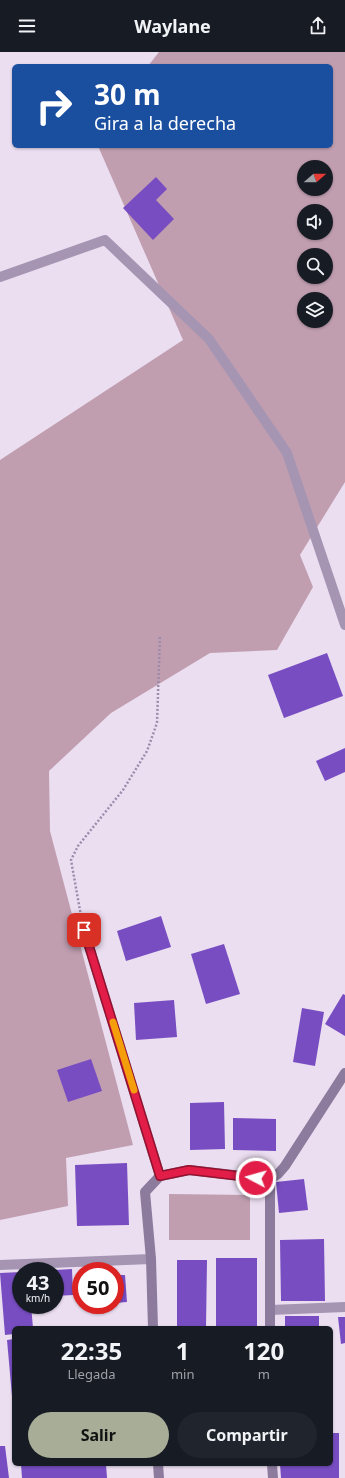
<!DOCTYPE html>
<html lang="es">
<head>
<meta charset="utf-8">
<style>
  body { margin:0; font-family:"Noto Sans",sans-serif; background:#20242c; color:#f1f3f6; height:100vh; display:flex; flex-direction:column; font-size:15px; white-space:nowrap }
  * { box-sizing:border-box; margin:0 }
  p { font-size:13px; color:#9ea1a6 }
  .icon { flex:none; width:22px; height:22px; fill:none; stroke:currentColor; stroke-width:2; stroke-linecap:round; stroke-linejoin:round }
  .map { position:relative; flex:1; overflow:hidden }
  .panel { position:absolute; left:12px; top:1274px; width:321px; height:140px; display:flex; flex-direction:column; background:#171b24; border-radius:6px; box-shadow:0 1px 3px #0004 }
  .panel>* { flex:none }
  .guide { position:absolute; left:12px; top:12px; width:321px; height:84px; border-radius:6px; box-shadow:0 1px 3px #0004; background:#1a4fa0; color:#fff; overflow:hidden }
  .needle { width:26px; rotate:70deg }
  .tools { position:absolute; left:297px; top:108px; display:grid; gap:8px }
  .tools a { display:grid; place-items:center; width:36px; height:36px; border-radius:50%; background:#171b24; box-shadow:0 1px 3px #0004; font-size:20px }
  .speed { position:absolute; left:12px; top:1210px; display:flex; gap:8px; font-size:20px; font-weight:700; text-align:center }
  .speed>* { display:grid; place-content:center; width:52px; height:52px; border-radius:50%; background:#171b24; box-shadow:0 1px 3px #0004; line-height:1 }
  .speed small { font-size:10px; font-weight:400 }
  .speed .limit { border:6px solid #d22; background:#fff; color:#111 }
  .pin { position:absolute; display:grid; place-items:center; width:34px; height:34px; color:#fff; margin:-17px; border-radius:8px; box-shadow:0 2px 6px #0006 }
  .me { position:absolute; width:44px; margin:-22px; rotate:276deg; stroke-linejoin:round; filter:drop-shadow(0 0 3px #0008) }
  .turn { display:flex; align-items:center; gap:14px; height:84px; padding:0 16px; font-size:18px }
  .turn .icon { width:52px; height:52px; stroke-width:2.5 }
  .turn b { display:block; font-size:28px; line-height:34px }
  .eta { display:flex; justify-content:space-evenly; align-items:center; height:68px; text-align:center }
  .eta b { font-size:24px; font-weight:700; line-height:28px }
  .action { display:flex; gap:8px; margin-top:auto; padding:8px 16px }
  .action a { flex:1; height:46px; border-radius:24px; background:#a7ad96; color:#111; font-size:16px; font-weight:700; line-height:46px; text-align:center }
  .action a+a { background:#20242c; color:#f1f3f6 }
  header { display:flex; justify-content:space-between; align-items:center; height:52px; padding:0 16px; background:#171b24; font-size:18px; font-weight:700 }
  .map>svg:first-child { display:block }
  .green { fill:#c09eb0; fill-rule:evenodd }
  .building { fill:#784dc1 }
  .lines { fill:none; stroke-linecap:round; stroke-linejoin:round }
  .path { stroke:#9d8bab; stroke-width:2.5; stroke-dasharray:2 2; stroke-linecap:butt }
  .minor { stroke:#a595b2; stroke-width:10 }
  .secondary { stroke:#8c7b9d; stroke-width:10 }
  .route-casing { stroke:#92132f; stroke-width:10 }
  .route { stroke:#e11d48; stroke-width:7 }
  .slow { stroke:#f59e0b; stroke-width:7 }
</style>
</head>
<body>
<header><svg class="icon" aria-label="menu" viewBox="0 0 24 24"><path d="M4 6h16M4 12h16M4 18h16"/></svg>Waylane<svg class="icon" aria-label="share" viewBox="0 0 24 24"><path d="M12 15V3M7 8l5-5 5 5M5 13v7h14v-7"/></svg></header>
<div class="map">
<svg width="345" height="1426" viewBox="0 0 345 1426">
  <rect width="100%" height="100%" fill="#ebdef1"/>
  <!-- green -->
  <g class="green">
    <path d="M159 0H345V430L300 503 313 535 277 598 210 601 111 661 49 719 50 779 133 1093 66 1106 68 1154 0 1168V408L183 288 98 94H331V14H148ZM304 115H326V137H304ZM304 159H326V181H304ZM304 203H326V225H304ZM304 247H326V269H304Z"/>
    <polygon points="169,1142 250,1143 250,1188 169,1188"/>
  </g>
  <!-- building -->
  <g class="building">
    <polygon points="156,125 167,137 156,148 174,167 153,188 123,156"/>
    <polygon points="327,601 343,644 284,666 268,623"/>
    <polygon points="345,696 345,720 325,729 316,709"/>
    <polygon points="161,864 171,895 126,909 117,879"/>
    <polygon points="224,892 240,942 206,952 191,902"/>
    <polygon points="343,942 345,943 345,984 325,972"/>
    <polygon points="174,948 177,985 136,988 134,951"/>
    <polygon points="302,956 324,960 315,1014 293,1010"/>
    <polygon points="91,1007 102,1039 68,1050 57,1018"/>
    <polygon points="224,1050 225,1097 190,1098 190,1051"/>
    <polygon points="233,1066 276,1067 276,1099 233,1098"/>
    <polygon points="127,1111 129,1173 77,1174 75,1113"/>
    <polygon points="304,1127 308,1158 279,1161 276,1130"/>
    <polygon points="324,1187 325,1249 281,1249 280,1188"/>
    <rect x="216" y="1206" width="41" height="70"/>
    <polygon points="177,1208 207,1208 206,1276 177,1276"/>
    <polygon points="72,1217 73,1243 55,1244 55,1218"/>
    <polygon points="21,1220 21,1253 31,1253 33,1276 14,1276 14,1282 5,1283 0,1221"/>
    <polygon points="115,1223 125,1223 127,1250 115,1251"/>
    <rect x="285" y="1264" width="34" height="12"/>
    <polygon points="338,1265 345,1265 345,1291 341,1292"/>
    <polygon points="14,1287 14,1344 12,1344 7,1288"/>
    <polygon points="331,1381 339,1381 339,1426 281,1426 280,1412 331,1412"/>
    <polygon points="0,1394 5,1394 9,1426 0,1426"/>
    <polygon points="21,1412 106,1412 107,1426 22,1426"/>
  </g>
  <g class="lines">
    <!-- path -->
    <polyline class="path" points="81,864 71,808 78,794 123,738 147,699 157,671 160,583"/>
    <!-- minor -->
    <g class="minor">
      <polyline points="0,225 105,188 209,287 287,401 345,573"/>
      <polyline points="84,878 160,1124"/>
      <polyline points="0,1213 151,1207"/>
      <polyline points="270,1258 345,1255"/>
    </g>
    <!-- secondary -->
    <g class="secondary">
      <polyline points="270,1127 270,1276"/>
      <polyline points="270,1127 278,1122 285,1114 345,1021"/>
      <polyline points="153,1276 151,1207 145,1140 160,1124 189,1118 270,1127"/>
      <polyline points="158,1412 159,1426"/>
      <polyline points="272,1412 273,1426"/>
    </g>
  </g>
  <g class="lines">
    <defs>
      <polyline id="route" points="84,878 160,1124 189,1118 256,1126"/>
    </defs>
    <!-- route casing -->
    <use href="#route" class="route-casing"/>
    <!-- route -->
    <use href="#route" class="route"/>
    <!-- slow -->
    <polyline class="slow" points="113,970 134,1038"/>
  </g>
</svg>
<div class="tools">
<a><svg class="needle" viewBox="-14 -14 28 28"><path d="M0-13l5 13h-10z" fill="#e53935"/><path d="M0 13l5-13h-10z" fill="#9ea1a6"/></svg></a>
<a><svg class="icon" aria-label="sound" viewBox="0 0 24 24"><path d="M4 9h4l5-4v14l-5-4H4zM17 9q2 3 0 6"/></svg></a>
<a><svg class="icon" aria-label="search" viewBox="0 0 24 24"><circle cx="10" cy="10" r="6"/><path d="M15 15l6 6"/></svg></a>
<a><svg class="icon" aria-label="layers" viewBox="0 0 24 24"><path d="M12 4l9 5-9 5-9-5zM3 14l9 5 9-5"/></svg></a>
</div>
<div class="speed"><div>43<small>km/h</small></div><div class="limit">50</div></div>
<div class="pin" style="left:84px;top:878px;background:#d93025"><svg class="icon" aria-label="arrive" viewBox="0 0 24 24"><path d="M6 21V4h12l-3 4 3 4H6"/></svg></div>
<svg class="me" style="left:256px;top:1126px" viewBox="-20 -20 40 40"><circle r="17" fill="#e11d48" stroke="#fff" stroke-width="3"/><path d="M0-11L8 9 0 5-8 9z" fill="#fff"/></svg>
<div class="guide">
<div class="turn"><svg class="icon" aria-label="right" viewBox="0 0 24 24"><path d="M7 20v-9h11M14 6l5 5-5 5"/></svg><div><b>30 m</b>Gira a la derecha</div></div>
</div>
<section class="panel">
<div class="eta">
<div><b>22:35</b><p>Llegada</p></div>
<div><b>1</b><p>min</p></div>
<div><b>120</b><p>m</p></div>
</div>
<div class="action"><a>Salir</a><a>Compartir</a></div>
</section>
</div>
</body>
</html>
